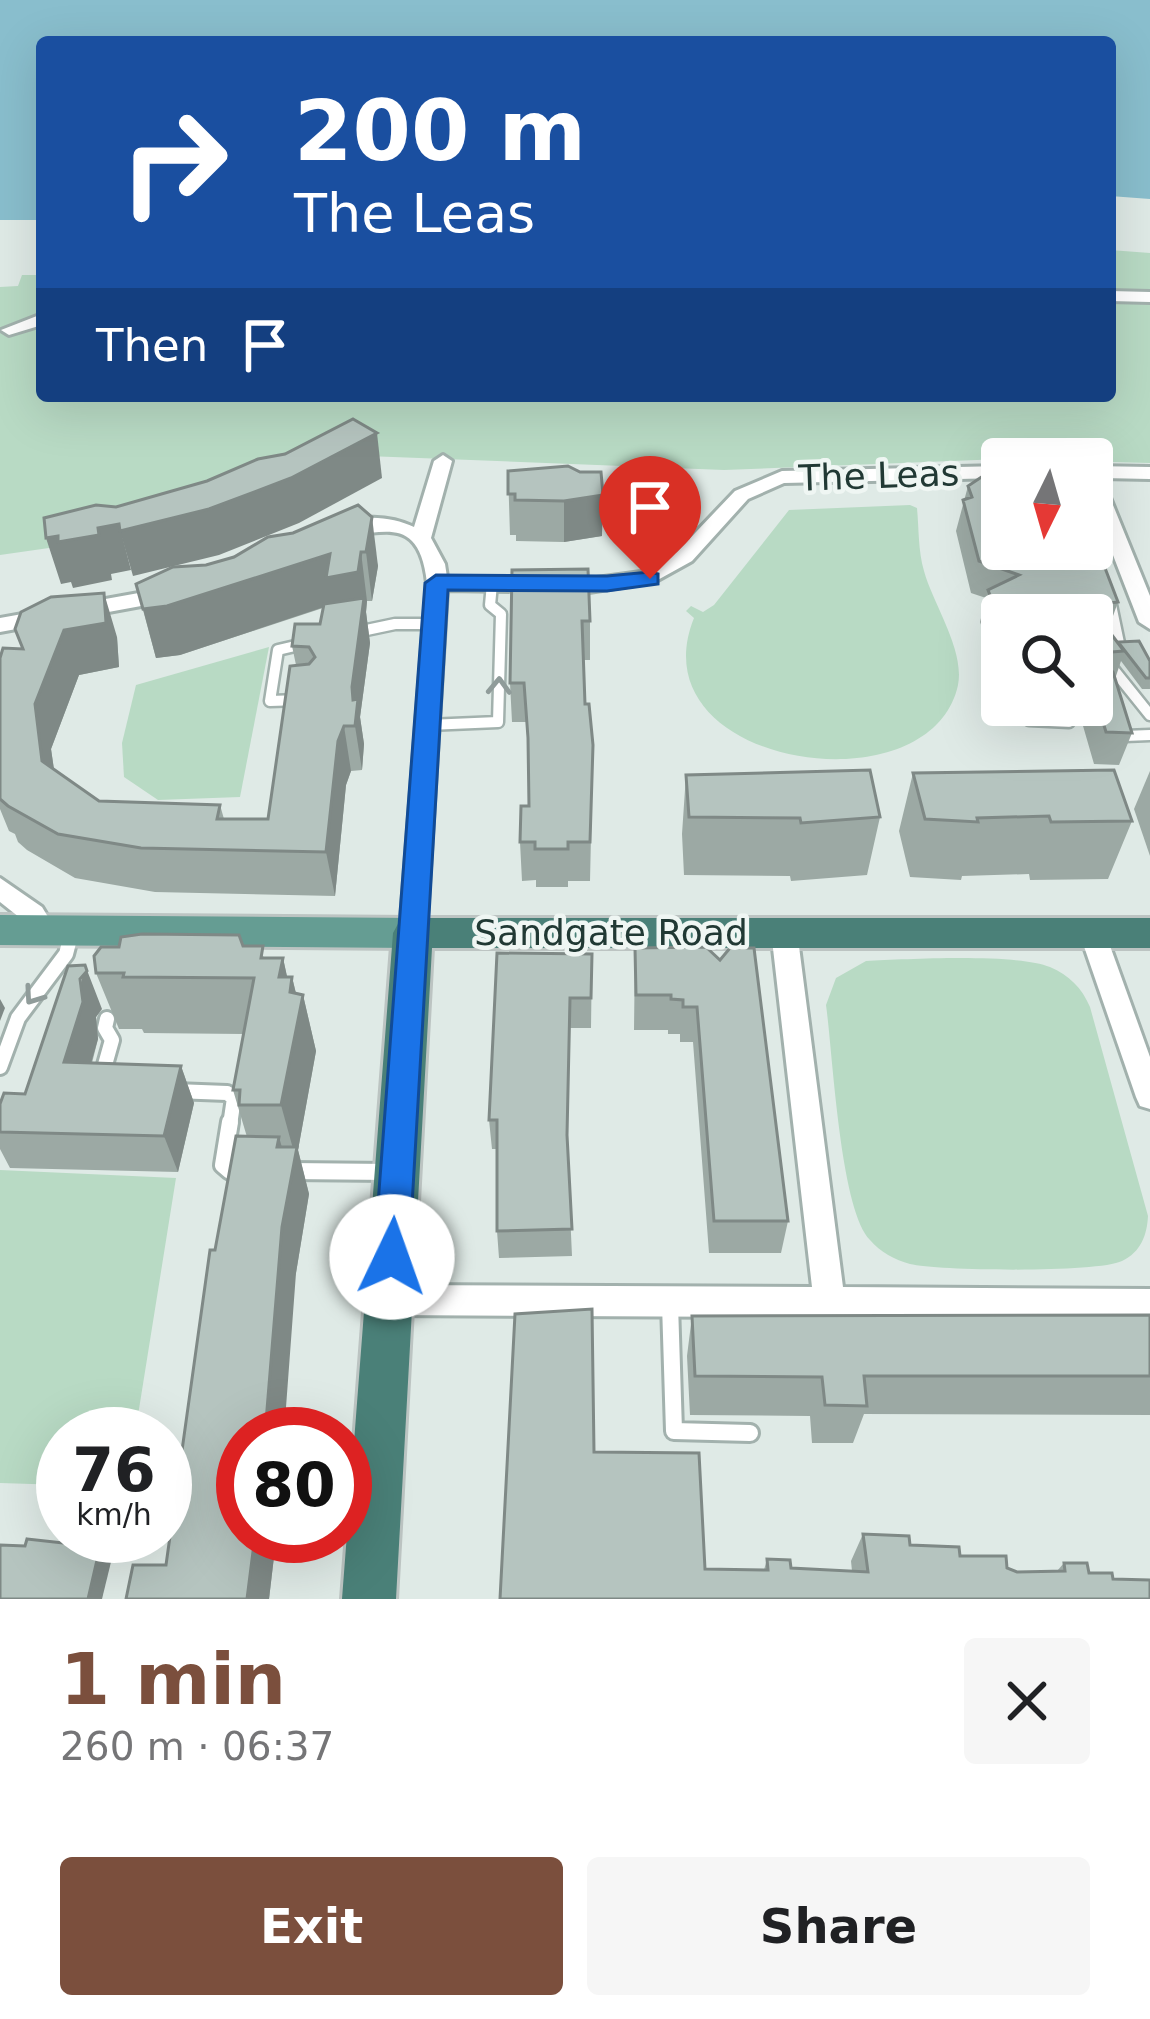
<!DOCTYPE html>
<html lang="en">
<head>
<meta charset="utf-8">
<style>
  body { margin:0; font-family:"DejaVu Sans",sans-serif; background:#f6f6f6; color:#202124; height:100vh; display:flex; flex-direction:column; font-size:45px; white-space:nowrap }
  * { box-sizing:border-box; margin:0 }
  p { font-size:39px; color:#757577 }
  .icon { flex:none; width:66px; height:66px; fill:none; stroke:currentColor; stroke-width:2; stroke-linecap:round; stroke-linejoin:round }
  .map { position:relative; height:1599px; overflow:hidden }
  .panel { display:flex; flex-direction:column; background:#fff; flex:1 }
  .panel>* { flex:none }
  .guide { position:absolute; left:36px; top:36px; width:1080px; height:366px; border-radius:12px; box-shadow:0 12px 48px #0002; background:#1a4fa0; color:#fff; overflow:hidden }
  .needle { width:78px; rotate:185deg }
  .tools { position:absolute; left:981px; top:438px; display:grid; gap:24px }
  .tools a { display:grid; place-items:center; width:132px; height:132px; border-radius:12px; background:#fff; box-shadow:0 12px 48px #0002; font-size:60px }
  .speed { position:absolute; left:36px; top:1407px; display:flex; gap:24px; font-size:60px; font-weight:700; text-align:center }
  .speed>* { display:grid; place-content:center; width:156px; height:156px; border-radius:50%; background:#fff; box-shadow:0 12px 48px #0002; line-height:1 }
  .speed small { font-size:30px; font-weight:400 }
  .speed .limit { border:18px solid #d22; background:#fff; color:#111 }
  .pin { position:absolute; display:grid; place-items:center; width:102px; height:102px; color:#fff; margin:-123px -51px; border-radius:50% 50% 50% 0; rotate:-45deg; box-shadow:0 0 12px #0007 }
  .pin .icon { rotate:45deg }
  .me { position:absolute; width:132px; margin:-66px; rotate:3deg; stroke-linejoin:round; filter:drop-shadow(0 0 9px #0008) }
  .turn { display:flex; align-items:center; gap:42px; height:252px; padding:0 60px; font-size:54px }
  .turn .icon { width:156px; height:156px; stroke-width:2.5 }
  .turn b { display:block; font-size:84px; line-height:102px }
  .then { display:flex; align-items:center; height:114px; padding:0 60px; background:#0003; gap:24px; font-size:45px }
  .round { display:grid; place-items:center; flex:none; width:126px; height:126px; border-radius:12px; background:#f6f6f6 }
  .summary { display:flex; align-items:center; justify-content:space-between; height:204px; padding:0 60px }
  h1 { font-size:72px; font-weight:800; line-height:90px; color:#7b4f3d }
  .cta { display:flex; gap:24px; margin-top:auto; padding:24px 60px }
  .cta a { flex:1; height:138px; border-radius:12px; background:#7b4f3d; color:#fff; font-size:48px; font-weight:800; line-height:138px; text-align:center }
  .cta a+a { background:#f6f6f6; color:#202124 }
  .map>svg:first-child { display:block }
  .green { fill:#b8dac4 }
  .water { fill:#89becd }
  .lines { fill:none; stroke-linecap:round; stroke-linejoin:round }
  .service-far2-casing { stroke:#a2b1ad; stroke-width:15 }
  .service-far1-casing { stroke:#a2b1ad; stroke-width:20 }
  .service-casing { stroke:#a2b1ad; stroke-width:22 }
  .minor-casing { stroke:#a2b1ad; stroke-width:6 }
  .primary-casing { stroke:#bcc4c2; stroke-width:6 }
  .trunk-casing { stroke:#bcc4c2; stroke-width:6 }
  .service-far2 { stroke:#fff; stroke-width:10 }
  .service-far1 { stroke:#fff; stroke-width:14 }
  .service { stroke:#fff; stroke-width:16 }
  .minor { fill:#fff; fill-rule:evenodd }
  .primary { fill:#659d93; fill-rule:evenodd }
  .trunk { fill:#4a8078; fill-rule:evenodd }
  .wall { fill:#9ca9a4 }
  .shaded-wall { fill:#7f8986 }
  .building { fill:#b5c4bf; stroke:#7f8986; stroke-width:3 }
  .oneway { stroke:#909c9a }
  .route { fill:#1a73e8; stroke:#114b97; stroke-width:3 }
  .labels { text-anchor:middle; stroke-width:9; stroke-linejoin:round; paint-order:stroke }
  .street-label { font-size:36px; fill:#213934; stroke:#eff6f3 }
</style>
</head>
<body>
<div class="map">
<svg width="1150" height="1599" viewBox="0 0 1150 1599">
  <rect width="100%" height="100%" fill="#dfeae6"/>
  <!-- green -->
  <g class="green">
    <polygon points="1110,250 1150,253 1150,463 1002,459 724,470 341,455 188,519 112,539 0,555 0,287 18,286 22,275 42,275 42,396 1110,396"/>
    <path d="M910 505 917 508C919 529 918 550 924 571 933 604 965 650 958 685 931 812 634 767 694 618L686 611 691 606 703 612 714 605 789 510Z"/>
    <polygon points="269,647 240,797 158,800 124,777 122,743 136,685"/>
    <path d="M866 961C908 959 1015 953 1050 967 1069 975 1082 988 1090 1007L1148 1216C1147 1235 1141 1252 1122 1261 1098 1273 938 1271 910 1264 895 1260 880 1252 870 1240 840 1209 833 1055 826 1005L836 978Z"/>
    <polygon points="0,1170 176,1178 135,1434 63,1434 63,1485 0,1483"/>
  </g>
  <!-- water -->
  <polygon class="water" points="0,0 1150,0 1150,199 1110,196 1110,42 42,42 42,220 0,220"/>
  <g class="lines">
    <defs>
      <g id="service-far2">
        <polyline points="1110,600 1119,643"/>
        <polyline points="357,632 395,624 433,624"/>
        <polyline points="1109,664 1150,715"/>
        <polyline points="300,700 270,701 278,650 308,643"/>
        <polyline points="1011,705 1029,720 1069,722"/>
        <polyline points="428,725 498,722 501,614 490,605 492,584"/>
        <polyline points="1122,726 1125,736 1150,735"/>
      </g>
      <g id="service-far1">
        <polyline points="0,1067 18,1018 66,954 72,931"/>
        <polyline points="101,1079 112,1040 105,1028 107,1019"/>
        <polyline points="175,1091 227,1093 234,1098 230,1125"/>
      </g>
      <g id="service">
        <polyline points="230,1122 223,1165 230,1171 245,1171"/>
        <polyline points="290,1171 389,1172"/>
        <polyline points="670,1304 674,1431 750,1433"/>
      </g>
      <g id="minor">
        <polygon points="1110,291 1150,292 1150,302 1110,301"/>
        <polygon points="42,314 42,325 9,335 1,330"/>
        <path d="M443 455 452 461 431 538 445 564 447 577 589 579 641 572 677 552 735 491 782 471 1002 466V478L784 483 748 499 692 561 654 582 589 592 447 590 426 933 422 940 413 943 404 940 400 933 427 583C418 499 364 549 335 528 356 513 391 516 414 527L434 461Z"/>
        <polygon points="1092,466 1150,467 1150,479 1102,478 1150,596 1150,629 1139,622 1092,501"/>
        <polygon points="172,587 182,594 179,599 0,632 0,618"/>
        <polygon points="0,878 42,907 56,930 52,937 43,940 34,937 24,921 0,902"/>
        <polygon points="784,921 793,924 797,931 843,1287 1150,1289 1150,1319 389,1315 378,1311 373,1300 378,1289 389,1285 812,1287 771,931 775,924"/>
        <polygon points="1092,922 1101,925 1105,932 1150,1057 1150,1109 1140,1106 1136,1097 1079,932 1083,925"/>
      </g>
      <polygon id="primary" points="0,915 413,918 427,922 433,933 427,944 413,948 0,945"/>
      <polygon id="trunk" points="413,918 1150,918 1150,948 432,948 396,1599 342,1599 393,933 399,922"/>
    </defs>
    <!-- service-far2 casing -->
    <use href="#service-far2" class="service-far2-casing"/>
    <!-- service-far1 casing -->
    <use href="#service-far1" class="service-far1-casing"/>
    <!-- service casing -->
    <use href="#service" class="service-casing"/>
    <!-- minor casing -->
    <use href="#minor" class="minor-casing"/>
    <!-- primary casing -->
    <use href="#primary" class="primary-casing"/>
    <!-- trunk casing -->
    <use href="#trunk" class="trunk-casing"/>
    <!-- service-far2 -->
    <use href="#service-far2" class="service-far2"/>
    <!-- service-far1 -->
    <use href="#service-far1" class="service-far1"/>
    <!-- service -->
    <use href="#service" class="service"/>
    <!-- minor -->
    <use href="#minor" class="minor"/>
    <!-- primary -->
    <use href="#primary" class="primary"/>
    <!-- trunk -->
    <use href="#trunk" class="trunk"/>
  </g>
  <!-- wall -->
  <g class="wall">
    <polygon points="568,466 602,536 564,542 516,541 516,535 510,535 508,471"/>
    <polygon points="968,486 1118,602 1108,630 1118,643 1150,661 1150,689 1142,689 1121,661 1115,679 1132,733 1119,765 1094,764 1079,712 1033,710 1031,705 1092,705 1092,615 1002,615 1002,670 998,670 980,622 986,598 971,593 956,531"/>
    <polygon points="358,505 378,566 372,601 367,601 366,612 370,643 360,717 364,744 362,770 351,771 346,785 335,896 155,892 75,878 27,850 18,842 15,834 9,831 0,809 0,658 22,649 117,637 119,667 79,675 51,749 54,769 99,801 220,805 224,819 268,819 296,665 292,646 320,624 323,608 180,655 156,658 136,584 234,557"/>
    <polygon points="512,570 590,621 590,660 584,660 585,704 593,745 590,881 568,881 568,887 536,887 536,880 522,881 520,842 529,806 529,761 526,722 512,722 510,683"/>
    <polygon points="1150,771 1150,856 1134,809"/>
    <polygon points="913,773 1132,821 1108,879 1030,880 1029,874 962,876 961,880 910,877 899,831"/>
    <polygon points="686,775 880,817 867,875 791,881 790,876 684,875 682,834"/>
    <polygon points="243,946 266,958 283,958 287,977 292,977 296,993 303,995 316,1051 298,1150 309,1194 296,1273 243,1434 243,1536 275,1548 269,1599 126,1599 166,1565 215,1250 247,1137 233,1090 243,1034 144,1033 142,1029 119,1029 96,973 119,947"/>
    <polygon points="706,947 788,1221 781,1253 709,1253 693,1042 680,1042 680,1034 668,1034 668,1030 634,1030 635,948"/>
    <polygon points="592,954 591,1028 570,1028 567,1146 572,1256 499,1258 497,1231 497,1149 492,1149 489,1120"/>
    <polygon points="102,1009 96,1017 98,1039 92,1063 181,1066 194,1103 178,1172 10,1168 0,1149 0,1104 25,1094"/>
    <polygon points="1150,1315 1150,1415 864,1414 853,1443 812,1443 810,1416 690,1415 687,1356 692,1316"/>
    <polygon points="594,1452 705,1569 764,1570 767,1559 791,1568 852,1571 851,1561 863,1534 1017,1572 1057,1571 1064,1563 1089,1573 500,1599"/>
  </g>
  <!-- shaded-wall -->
  <g class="shaded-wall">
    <polygon points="377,433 382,478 299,523 219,555 133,576 120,531"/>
    <polygon points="603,495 602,536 564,542 564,501"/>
    <polygon points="372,517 378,566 372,601 366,552"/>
    <polygon points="119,524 131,570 111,574 112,580 73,588 71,582 61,584 46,538"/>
    <polygon points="361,552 367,601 366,612 370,643 360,717 364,744 362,770 355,726 330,605 180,655 156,658 143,609 330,554"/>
    <polygon points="104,593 117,637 119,667 79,675 51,749 59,805 42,761 35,704 64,630"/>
    <polygon points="344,726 351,771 346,785 335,896 326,852 338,741"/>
    <polygon points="283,958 290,990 292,977 300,1011 303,995 316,1051 298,1150 309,1194 296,1273 284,1434 265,1434 282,1227 277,1147 279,1137 291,1179 295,1156 281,1105 279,977"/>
    <polygon points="85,965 102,1009 96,1017 98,1039 81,1098 64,1062"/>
    <polygon points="0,999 5,1008 0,1021"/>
    <polygon points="181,1066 194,1103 178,1172 164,1136"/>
    <polygon points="255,1536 269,1536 275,1548 269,1599 247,1599"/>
    <polygon points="100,1547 111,1562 102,1599 88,1599"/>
  </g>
  <!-- building -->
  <g class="building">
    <polygon points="353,419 377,433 291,478 209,509 120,531 119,524 98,528 99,535 58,542 58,536 46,538 44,518 96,505 116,507 207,481 258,459 285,454"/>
    <polygon points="568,466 580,472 601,472 603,495 564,501 515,500 515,494 508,494 508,471"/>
    <polygon points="989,472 1002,472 1002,549 1092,549 1092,534 1118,602 1101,604 1096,614 1124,651 1099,653 1093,663 1099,671 1113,672 1132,733 1106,732 1092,686 1092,615 1002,615 1002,626 988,590 1019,575 979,561 963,500 972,497 968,486"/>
    <polygon points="358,505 372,517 366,552 361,552 358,572 326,578 330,554 167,606 143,609 136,584 173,567 206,565 234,557 268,537 293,533"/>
    <polygon points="588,569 590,621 582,621 585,704 589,704 593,745 590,842 568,842 568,849 535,849 535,842 520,842 521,806 529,806 528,738 524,683 510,683 512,570"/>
    <polygon points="104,593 106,623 64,630 35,704 42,761 99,801 220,805 217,819 268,819 290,666 309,664 315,657 309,647 292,646 295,624 320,624 324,604 364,598 352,687 353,700 358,699 355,726 344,726 338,741 326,852 141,848 58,834 8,806 0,799 0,658 3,648 23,649 15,629 21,612 51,597"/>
    <polygon points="1139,641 1150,661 1150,678 1146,678 1118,642"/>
    <polygon points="870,770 880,817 801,823 800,818 689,817 686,775"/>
    <polygon points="1114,770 1132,821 1051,822 1049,816 977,818 978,822 925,819 913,773"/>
    <polygon points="142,934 239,935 243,946 263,946 261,958 283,958 279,977 292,977 290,992 303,995 281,1105 239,1105 240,1090 233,1090 254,978 123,977 124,973 96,973 94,956 101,947 119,947 121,937"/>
    <polygon points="706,947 720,960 730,948 754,948 788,1221 714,1221 697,1007 683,1007 683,1000 671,999 671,995 636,995 635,948"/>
    <polygon points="497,953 592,954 591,998 570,998 567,1135 572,1229 497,1231 497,1120 489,1120"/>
    <polygon points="85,965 87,971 80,979 83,1002 64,1062 181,1066 164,1136 0,1132 0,1104 4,1093 25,1094 68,966"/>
    <polygon points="236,1136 279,1137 277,1147 297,1147 282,1227 265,1434 243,1434 243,1536 255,1536 247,1599 126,1599 133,1565 166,1565 210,1250 215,1250"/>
    <polygon points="592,1309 594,1452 699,1453 705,1569 768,1570 767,1559 790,1560 791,1568 868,1572 863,1534 909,1536 910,1545 959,1547 960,1556 1006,1556 1007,1568 1017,1572 1065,1571 1064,1563 1087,1563 1089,1573 1112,1573 1113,1579 1150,1580 1150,1599 500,1599 515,1314"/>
    <polygon points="1150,1315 1150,1376 864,1376 867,1406 825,1405 822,1377 695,1376 692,1316"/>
    <polygon points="27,1539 100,1547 88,1599 0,1599 0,1545 25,1546"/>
  </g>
  <!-- one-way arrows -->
  <defs><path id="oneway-chevron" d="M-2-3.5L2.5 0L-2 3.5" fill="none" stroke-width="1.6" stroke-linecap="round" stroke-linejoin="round" transform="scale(3)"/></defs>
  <g class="oneway">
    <use href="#oneway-chevron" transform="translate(499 686) rotate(-88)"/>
    <use href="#oneway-chevron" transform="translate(33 996) rotate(125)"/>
  </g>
  <!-- route -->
  <polygon class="route" points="650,572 658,574 658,584 607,591 448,590 409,1257 404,1269 392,1274 379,1269 374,1257 425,583 436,575 607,576"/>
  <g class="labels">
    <!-- street labels -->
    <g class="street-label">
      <text transform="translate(879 475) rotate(-2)" y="13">The Leas</text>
      <text x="611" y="945">Sandgate Road</text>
    </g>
  </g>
</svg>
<div class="tools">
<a><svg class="needle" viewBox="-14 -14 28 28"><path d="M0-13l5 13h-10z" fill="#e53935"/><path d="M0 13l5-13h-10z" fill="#757577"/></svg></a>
<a><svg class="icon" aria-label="search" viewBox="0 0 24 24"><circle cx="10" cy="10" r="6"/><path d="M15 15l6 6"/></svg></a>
</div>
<div class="speed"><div>76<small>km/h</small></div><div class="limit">80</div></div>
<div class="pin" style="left:650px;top:579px;background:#d93025"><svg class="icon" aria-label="arrive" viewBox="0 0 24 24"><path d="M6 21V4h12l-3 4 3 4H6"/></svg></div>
<svg class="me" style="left:392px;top:1257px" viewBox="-20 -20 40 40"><circle r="19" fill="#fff"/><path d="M0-13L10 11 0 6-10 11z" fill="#1a73e8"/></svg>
<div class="guide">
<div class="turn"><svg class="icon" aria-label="right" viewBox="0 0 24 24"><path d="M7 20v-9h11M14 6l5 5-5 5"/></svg><div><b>200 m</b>The Leas</div></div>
<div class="then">Then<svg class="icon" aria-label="arrive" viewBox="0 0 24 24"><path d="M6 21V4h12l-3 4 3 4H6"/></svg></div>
</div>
</div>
<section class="panel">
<div class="summary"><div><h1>1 min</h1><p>260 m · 06:37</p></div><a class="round"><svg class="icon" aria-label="close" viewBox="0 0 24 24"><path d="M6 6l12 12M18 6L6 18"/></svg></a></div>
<div class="cta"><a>Exit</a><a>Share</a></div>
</section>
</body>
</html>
